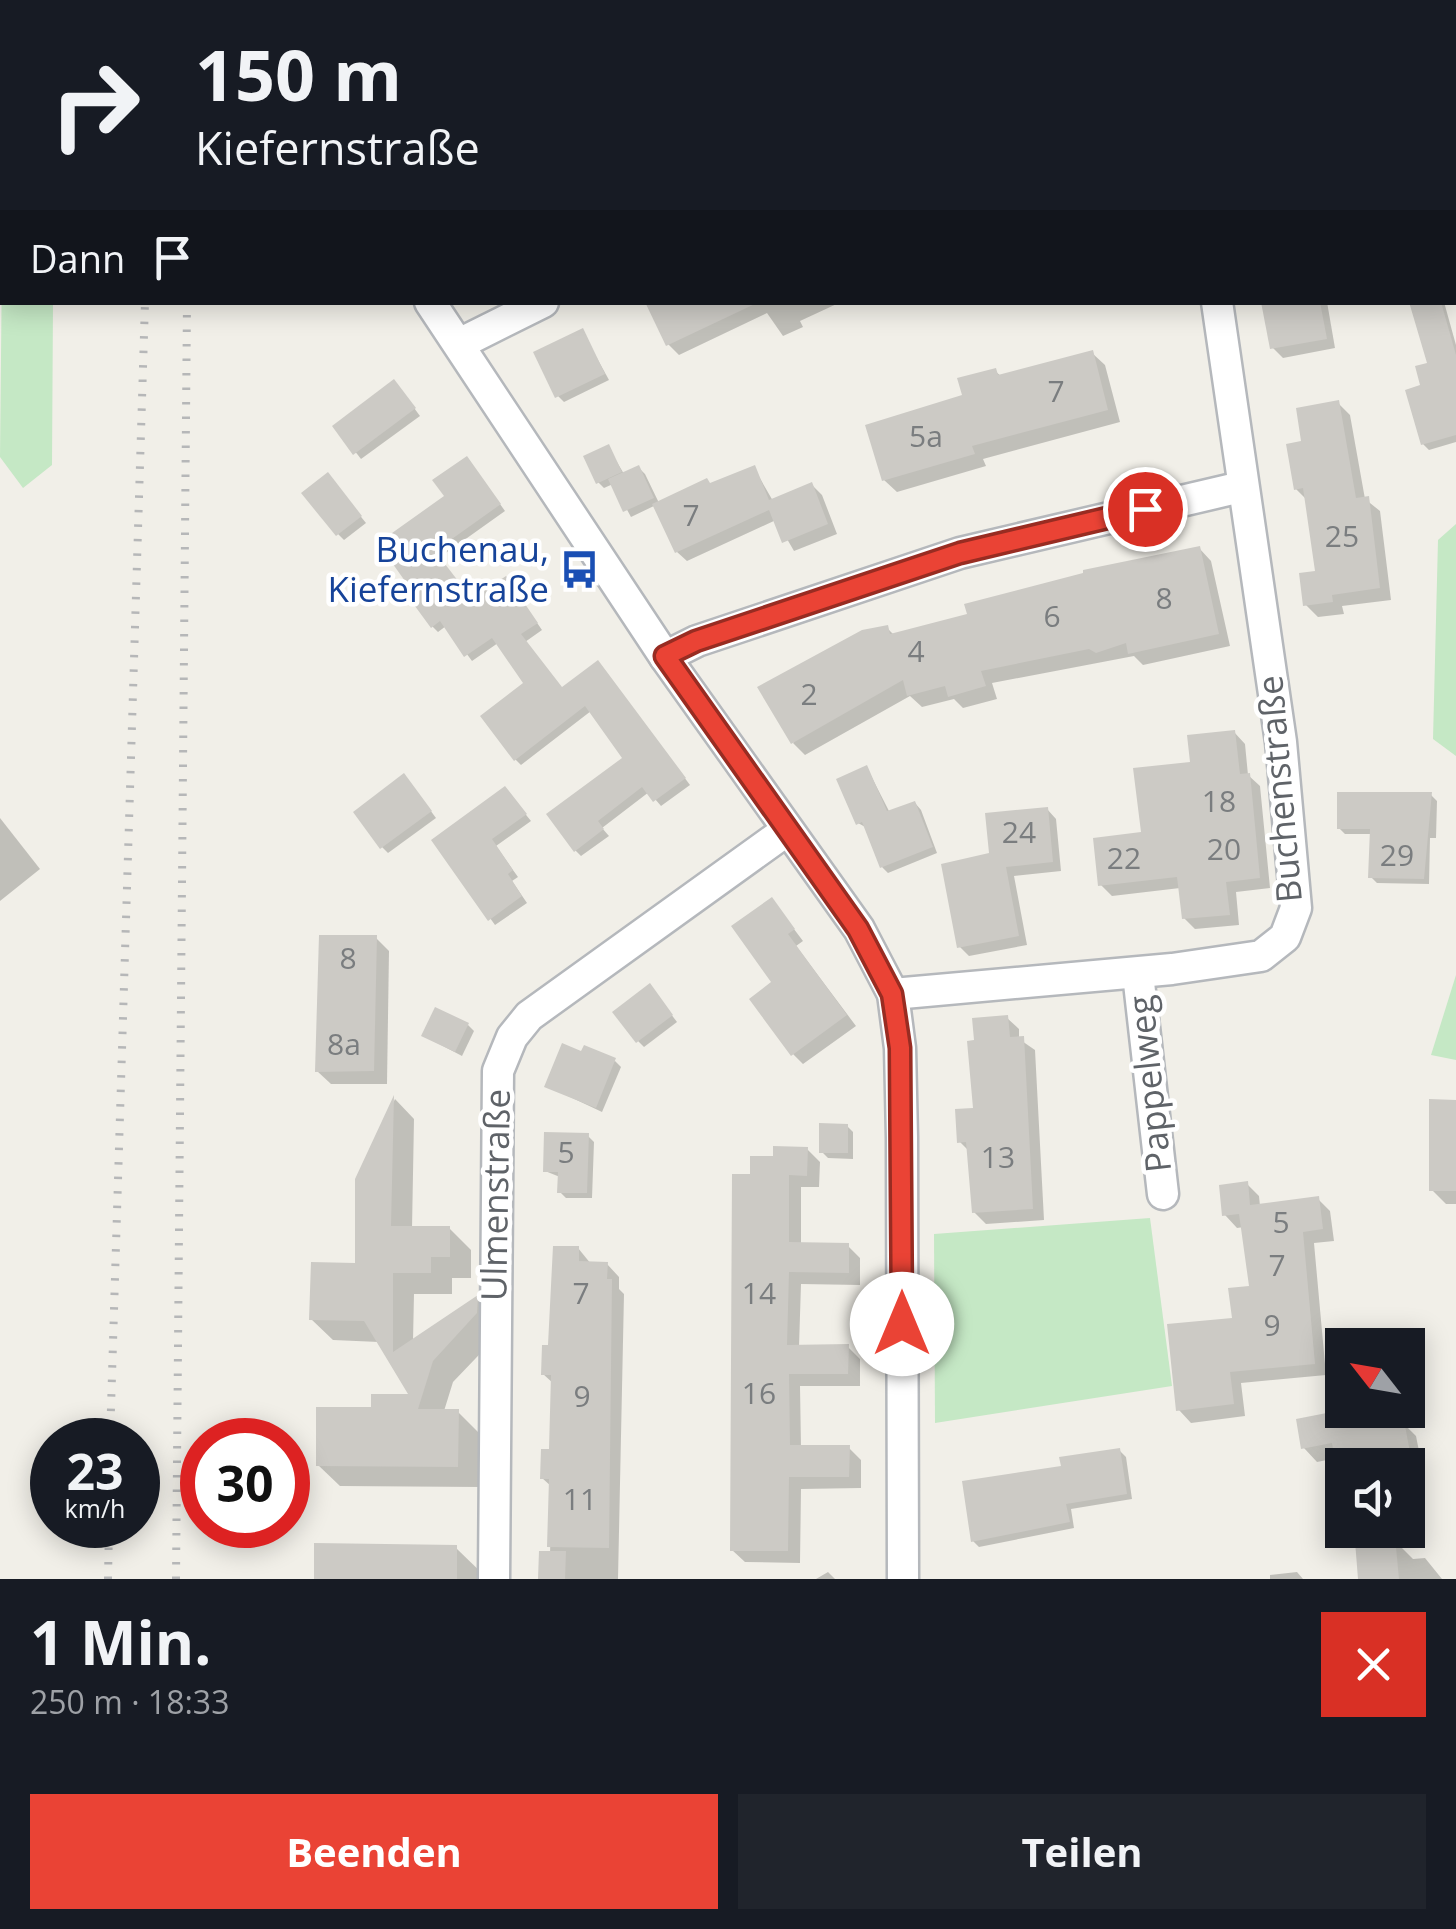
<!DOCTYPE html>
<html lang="de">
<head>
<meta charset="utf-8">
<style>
  body { margin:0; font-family:"Open Sans",sans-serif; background:#20242c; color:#f1f3f6; height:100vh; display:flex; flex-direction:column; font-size:38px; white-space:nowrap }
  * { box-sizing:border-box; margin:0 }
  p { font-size:32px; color:#9ea1a6 }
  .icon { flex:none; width:55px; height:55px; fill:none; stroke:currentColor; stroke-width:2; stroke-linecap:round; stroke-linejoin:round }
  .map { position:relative; height:1579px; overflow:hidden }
  .side { display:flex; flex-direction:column; background:#171b24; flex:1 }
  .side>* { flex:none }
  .banner { position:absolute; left:0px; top:0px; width:1458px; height:305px; box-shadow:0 5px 25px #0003; background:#171b24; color:#f1f3f6; overflow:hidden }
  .needle { width:65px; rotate:301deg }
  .tools { position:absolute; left:1325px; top:1328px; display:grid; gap:20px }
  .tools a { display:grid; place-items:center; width:100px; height:100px; border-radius:0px; background:#171b24; box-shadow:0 5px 25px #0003; font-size:50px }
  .speed { position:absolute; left:30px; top:1418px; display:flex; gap:20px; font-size:50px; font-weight:700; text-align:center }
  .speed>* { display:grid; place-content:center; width:130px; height:130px; border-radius:50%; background:#171b24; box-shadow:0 5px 25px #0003; line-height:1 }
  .speed small { font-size:25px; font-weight:400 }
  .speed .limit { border:15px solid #d22; background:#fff; color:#111 }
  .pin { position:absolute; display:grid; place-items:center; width:85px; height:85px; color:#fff; margin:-42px; border:5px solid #fff; border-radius:50%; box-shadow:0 2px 10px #0007 }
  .me { position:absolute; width:110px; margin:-55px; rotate:0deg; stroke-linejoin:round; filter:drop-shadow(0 0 8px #0008) }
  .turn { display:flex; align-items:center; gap:35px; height:210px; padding:0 30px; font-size:45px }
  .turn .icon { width:130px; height:130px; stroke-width:2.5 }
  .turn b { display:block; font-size:70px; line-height:85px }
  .then { display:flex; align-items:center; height:95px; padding:0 30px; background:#0003; gap:20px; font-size:38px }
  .round { display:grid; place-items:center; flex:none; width:105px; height:105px; border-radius:0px; background:#20242c }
  .overview { display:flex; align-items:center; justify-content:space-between; height:170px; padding:0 30px }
  h1 { font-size:60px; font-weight:700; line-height:75px }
  .button { display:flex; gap:20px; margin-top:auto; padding:20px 30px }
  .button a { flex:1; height:115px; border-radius:0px; background:#ea4335; color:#fff; font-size:40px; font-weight:700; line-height:115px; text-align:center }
  .button a+a { background:#20242c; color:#f1f3f6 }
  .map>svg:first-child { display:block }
  .green { fill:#c5e8c5 }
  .shadow { fill:#0003 }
  .building { fill:#cccac5 }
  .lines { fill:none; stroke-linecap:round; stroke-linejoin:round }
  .street-casing { stroke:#b5b8bc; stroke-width:35 }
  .street { stroke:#fff; stroke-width:30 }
  .rail { stroke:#b6b7b8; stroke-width:8; stroke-dasharray:2.5 12; stroke-linecap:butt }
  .route-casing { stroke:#982c22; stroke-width:25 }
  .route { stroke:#ea4335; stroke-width:18 }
  .labels { text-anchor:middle; stroke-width:9; stroke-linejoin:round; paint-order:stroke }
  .number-label { font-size:30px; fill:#7a7d7f }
  .transit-label { font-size:35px; fill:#164399; stroke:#fff; text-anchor:end }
  .street-label { font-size:35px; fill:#5f6368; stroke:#fff }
</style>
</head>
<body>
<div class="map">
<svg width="1456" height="1579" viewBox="0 0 1456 1579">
  <rect width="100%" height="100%" fill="#f1efe8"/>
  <!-- green -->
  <g class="green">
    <polygon points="2,256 2,302 53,303 52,465 23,488 0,457"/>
    <polygon points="1456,524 1456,756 1433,739 1438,540"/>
    <polygon points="1456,975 1456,1060 1431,1055"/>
    <polygon points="1150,1218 1172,1386 935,1423 934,1234"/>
  </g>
  <!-- shadow -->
  <g class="shadow">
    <polygon points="439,0 567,0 562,2"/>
    <polygon points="803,0 955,0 956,2 797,2"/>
    <polygon points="1209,0 1277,0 1278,2 1210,2"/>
    <polygon points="0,99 2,101 0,195"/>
    <polygon points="652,302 841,302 800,321 803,327 783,336 767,313 679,355 668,344"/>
    <polygon points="1263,302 1327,302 1335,348 1283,358 1273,348"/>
    <polygon points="1412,302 1444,302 1456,345 1456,442 1429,450 1423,444 1423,387 1430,365"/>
    <polygon points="582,331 609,380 564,402 558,396"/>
    <polygon points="1092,353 1105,365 1120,422 983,459 986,466 897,492 884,480 995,371 1002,377"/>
    <polygon points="400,389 420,416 361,459 336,427"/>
    <polygon points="1338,403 1350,415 1365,499 1380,511 1391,600 1342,606 1344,614 1318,617 1306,605 1317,573 1307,500 1296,489"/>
    <polygon points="608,447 624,474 639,468 645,474 659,503 754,468 773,501 812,485 822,495 837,534 794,551 776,520 687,561 677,552 656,505 631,517 613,484 604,488 598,482"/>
    <polygon points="472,465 505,511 439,558 472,602 511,585 542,630 525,642 563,690 603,669 690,785 661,806 649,792 602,828 609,836 581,856 575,850 625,759 591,711 521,765 515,759 526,684 498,643 472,661 446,626 438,632 432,626 420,599 447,496"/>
    <polygon points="333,482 366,523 344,540 338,534"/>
    <polygon points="1199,548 1211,561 1230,646 1143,665 1134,656 992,683 997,699 963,708 954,699 922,707 910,696 805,755 793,743 887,628 895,636"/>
    <polygon points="1234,732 1245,744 1248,775 1260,786 1270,888 1236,892 1239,925 1195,929 1184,918 1180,888 1112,896 1101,885 1193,764"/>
    <polygon points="867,768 890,813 915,803 921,810 937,853 888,873 882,867 867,828 858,823"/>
    <polygon points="410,783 436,818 388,853 382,847"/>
    <polygon points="510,795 531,821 496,846 518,877 512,881 527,903 495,925 435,841"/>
    <polygon points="1431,795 1437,801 1436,838 1430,838 1429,884 1377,883 1371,877 1372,834 1345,834 1339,828"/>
    <polygon points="1047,809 1056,819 1061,871 1014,876 1027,945 969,956 960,947 992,855"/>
    <polygon points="0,818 40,869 0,901"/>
    <polygon points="772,900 803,941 796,946 856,1026 803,1064 793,1054 775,983"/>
    <polygon points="375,937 389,951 387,1084 331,1084 317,1071"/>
    <polygon points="655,993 677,1022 644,1047 638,1041"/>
    <polygon points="1007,1018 1019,1029 1019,1039 1035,1050 1044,1220 986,1224 974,1212 969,1151 960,1142 975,1111"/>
    <polygon points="468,1025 474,1031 462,1056 424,1036"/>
    <polygon points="615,1061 621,1067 602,1112 547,1086"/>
    <polygon points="395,1099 414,1119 412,1229 449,1228 471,1250 471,1278 452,1278 452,1294 414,1294 413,1341 477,1298 498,1319 498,1335 453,1382 444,1411 458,1412 479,1433 479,1487 340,1486 318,1465 373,1410 413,1396 379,1342 333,1340 311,1319 358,1266 357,1179"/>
    <polygon points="1456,1102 1456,1204 1446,1204 1432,1190"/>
    <polygon points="847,1126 853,1132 853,1159 828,1158 822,1152"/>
    <polygon points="588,1136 594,1142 592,1198 566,1198 560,1192 560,1177 545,1171"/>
    <polygon points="807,1149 820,1162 819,1187 801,1187 801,1245 848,1246 860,1258 860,1285 801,1284 799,1347 848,1347 860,1359 860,1386 800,1386 801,1448 849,1448 861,1460 861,1488 801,1489 800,1563 745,1562 732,1550 753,1177 775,1159"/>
    <polygon points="1247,1184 1259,1196 1260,1206 1318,1199 1330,1211 1334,1241 1314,1243 1326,1375 1241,1383 1245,1416 1191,1423 1179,1410 1252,1289 1244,1227 1237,1228 1225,1215"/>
    <polygon points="578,1248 591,1264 607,1264 619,1277 619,1289 624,1294 618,1579 541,1579 550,1554 552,1487 542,1478 552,1452 554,1384 543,1374"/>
    <polygon points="1342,1391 1342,1410 1384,1410 1394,1425 1403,1423 1416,1436 1423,1471 1408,1474 1408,1465 1344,1465 1337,1458 1317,1462 1304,1448 1333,1414 1329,1394"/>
    <polygon points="1119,1450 1126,1457 1132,1499 1071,1509 1074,1528 979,1547 973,1541 1064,1468"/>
    <polygon points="1394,1540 1413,1559 1425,1558 1442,1579 1361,1579"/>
    <polygon points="456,1548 488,1579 316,1579"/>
    <polygon points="828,1572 835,1579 816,1579"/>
    <polygon points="1297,1572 1303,1579 1270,1579 1270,1575"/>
  </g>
  <!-- building -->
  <g class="building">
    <polygon points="645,302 759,302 666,346"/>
    <polygon points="1261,302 1320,302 1327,339 1270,349"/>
    <polygon points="1409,302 1441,302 1456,355 1456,435 1421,445 1405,390 1420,385 1415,366 1427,363"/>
    <polygon points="583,328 605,374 555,398 533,352"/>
    <polygon points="1093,350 1108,410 972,446 975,454 882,481 865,425 962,395 957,378 996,368 998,375"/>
    <polygon points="394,379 416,408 353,455 332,426"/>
    <polygon points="1339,400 1356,498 1369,496 1380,588 1332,595 1333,602 1303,606 1299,573 1315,571 1303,488 1294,490 1286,444 1301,441 1296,408"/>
    <polygon points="609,444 622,472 596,484 583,456"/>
    <polygon points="467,456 501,504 435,551 472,599 506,576 538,623 521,634 562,687 598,660 686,778 653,802 642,787 598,821 604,829 574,852 546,814 622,758 585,706 514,761 480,716 523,683 492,638 464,657 440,621 431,628 412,602 417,598 378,543 444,496 432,480"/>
    <polygon points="639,465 654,498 623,512 608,479"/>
    <polygon points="755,465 769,500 812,482 828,524 782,543 769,510 675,553 652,504 707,478 710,483"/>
    <polygon points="328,472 362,516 336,536 301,493"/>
    <polygon points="1200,546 1219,634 1128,654 1126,643 1096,653 1089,649 981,671 986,686 948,697 945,686 907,696 903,680 791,744 757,687 862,630 888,625 890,634 967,614 964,604 1083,573 1083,570"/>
    <polygon points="1235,730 1240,774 1250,773 1260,878 1226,882 1230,915 1182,919 1177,877 1098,886 1093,838 1141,832 1133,768 1190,762 1187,735"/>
    <polygon points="867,765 887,811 915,801 933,847 880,868 862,822 856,825 836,779"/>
    <polygon points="404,773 432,811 380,849 353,812"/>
    <polygon points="505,786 527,814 492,839 513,870 508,874 522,896 488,921 431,840"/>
    <polygon points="1337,792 1432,792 1424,879 1368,878 1370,829 1337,829"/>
    <polygon points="1048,807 1053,862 1006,867 1019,936 957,948 941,864 989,853 985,813"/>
    <polygon points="772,897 795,929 788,934 847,1015 791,1056 749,999 771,982 731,926"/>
    <polygon points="319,935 377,935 374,1071 315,1072"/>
    <polygon points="650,983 673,1015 636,1043 612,1012"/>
    <polygon points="435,1007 469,1023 455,1052 421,1036"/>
    <polygon points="1008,1015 1010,1037 1024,1036 1033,1209 972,1213 966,1142 957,1143 955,1109 973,1108 967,1041 974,1040 972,1018"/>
    <polygon points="562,1043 581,1051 584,1045 616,1058 596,1108 544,1087"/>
    <polygon points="394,1095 391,1226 450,1226 450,1257 431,1257 431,1273 393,1273 393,1352 478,1295 477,1313 433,1361 418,1409 459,1409 458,1467 316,1466 316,1407 371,1407 371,1394 408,1394 364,1321 309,1320 311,1262 355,1263 355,1179"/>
    <polygon points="1429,1099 1456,1100 1456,1191 1429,1191"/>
    <polygon points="819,1123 848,1124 848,1153 819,1153"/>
    <polygon points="544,1132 589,1133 587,1193 557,1193 558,1172 543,1172"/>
    <polygon points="773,1146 808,1147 807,1176 789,1175 789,1242 849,1243 849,1273 789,1272 787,1345 849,1344 848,1374 789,1374 790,1445 850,1445 849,1477 789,1477 788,1551 730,1551 732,1174 750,1174 750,1156 773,1156"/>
    <polygon points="1248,1181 1250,1205 1319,1196 1323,1229 1303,1232 1315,1364 1230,1372 1234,1404 1176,1411 1167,1324 1232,1318 1228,1288 1249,1286 1239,1214 1222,1216 1219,1185"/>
    <polygon points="553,1246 579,1246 579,1261 608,1262 607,1279 612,1279 609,1548 547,1547 549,1479 540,1479 541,1449 549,1449 551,1375 541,1375 542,1345 548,1345"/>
    <polygon points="1342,1410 1382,1410 1384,1424 1404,1420 1411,1458 1381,1464 1379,1450 1335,1460 1332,1443 1301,1449 1296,1419"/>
    <polygon points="1120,1448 1127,1494 1066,1504 1070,1522 971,1542 962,1481 1061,1466 1059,1457"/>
    <polygon points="1395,1537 1399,1579 1358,1579 1355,1541"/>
    <polygon points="314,1543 457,1545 457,1579 314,1579"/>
    <polygon points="539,1551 566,1551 565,1579 538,1579"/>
  </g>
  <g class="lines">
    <defs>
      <g id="street">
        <polyline points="1135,0 1136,2"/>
        <polyline points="307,2 311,0"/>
        <polyline points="430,302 665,657 859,929 893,994 900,1048 902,1138 903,1579"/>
        <polyline points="459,344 543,302"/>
        <polyline points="665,657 697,641 960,553 1241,487"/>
        <polyline points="1138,974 1163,1194"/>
        <polyline points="893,994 1172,969 1261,956 1285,937 1296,908 1281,742 1217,302"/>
        <polyline points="494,1579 498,1071 512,1037 529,1016 786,831"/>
      </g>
    </defs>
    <!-- street casing -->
    <use href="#street" class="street-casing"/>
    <!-- street -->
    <use href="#street" class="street"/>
    <!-- rail -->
    <g class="rail">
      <polyline points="154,2 154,0"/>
      <polyline points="189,2 189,0"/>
      <polyline points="110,1440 145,302"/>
      <polyline points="108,1579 109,1525"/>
      <polyline points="176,1579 187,302"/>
    </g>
  </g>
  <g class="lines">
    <defs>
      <polyline id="route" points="902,1324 900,1048 892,994 858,929 665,656 696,641 960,553 1145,509"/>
    </defs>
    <!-- route casing -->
    <use href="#route" class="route-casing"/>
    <!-- route -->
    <use href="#route" class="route"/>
  </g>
  <!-- icons -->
  <defs>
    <symbol id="bus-bare" viewBox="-9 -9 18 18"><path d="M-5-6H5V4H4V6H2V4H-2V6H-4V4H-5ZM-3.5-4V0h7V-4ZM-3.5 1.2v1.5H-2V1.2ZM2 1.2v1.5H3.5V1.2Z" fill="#1a4fb4" stroke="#fff" stroke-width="2.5" paint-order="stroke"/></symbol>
  </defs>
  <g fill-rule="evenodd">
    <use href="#bus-bare" x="552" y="542" width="55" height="55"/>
  </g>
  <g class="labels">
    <!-- number labels -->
    <g class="number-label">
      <text x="1056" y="402">7</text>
      <text x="926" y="447">5a</text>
      <text x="691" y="526">7</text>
      <text x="1342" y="547">25</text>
      <text x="1164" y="609">8</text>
      <text x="1052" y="627">6</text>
      <text x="916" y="662">4</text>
      <text x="809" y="705">2</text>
      <text x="1219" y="812">18</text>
      <text x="1019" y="843">24</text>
      <text x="1224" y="860">20</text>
      <text x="1397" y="866">29</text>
      <text x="1124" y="869">22</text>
      <text x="348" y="969">8</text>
      <text x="344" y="1055">8a</text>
      <text x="566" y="1163">5</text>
      <text x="998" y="1168">13</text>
      <text x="1281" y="1233">5</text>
      <text x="1277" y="1276">7</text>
      <text x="581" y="1304">7</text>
      <text x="759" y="1304">14</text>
      <text x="1272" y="1336">9</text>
      <text x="759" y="1404">16</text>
      <text x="582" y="1407">9</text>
      <text x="580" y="1510">11</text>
    </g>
    <!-- transit labels -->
    <g class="transit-label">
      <text x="549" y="562">Buchenau,<tspan x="549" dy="40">Kiefernstraße</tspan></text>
    </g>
    <!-- street labels -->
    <g class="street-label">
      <text transform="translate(1280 789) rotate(-95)" y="12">Buchenstraße</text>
      <text transform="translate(1150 1084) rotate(-96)" y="12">Pappelweg</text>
      <text transform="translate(496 1195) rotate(-89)" y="12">Ulmenstraße</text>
    </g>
  </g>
</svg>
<div class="tools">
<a><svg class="needle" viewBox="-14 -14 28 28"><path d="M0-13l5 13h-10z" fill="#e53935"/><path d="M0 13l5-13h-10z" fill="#9ea1a6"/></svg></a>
<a><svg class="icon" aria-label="sound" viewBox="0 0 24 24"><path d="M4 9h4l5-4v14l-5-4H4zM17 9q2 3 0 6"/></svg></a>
</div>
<div class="speed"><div>23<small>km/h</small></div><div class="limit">30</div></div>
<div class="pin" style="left:1145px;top:509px;background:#d93025"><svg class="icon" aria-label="arrive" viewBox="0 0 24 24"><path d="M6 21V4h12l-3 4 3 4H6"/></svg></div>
<svg class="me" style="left:902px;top:1324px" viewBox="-20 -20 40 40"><circle r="19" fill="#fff"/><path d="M0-13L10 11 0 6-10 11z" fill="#ea4335"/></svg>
<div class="banner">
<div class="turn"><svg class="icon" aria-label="right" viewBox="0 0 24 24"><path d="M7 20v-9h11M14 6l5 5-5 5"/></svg><div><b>150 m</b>Kiefernstraße</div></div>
<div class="then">Dann<svg class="icon" aria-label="arrive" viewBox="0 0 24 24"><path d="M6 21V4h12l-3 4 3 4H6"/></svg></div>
</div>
</div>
<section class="side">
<div class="overview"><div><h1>1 Min.</h1><p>250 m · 18:33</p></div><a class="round" style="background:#d93025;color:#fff"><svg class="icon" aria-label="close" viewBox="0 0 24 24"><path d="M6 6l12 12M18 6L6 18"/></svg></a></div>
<div class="button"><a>Beenden</a><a>Teilen</a></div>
</section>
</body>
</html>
